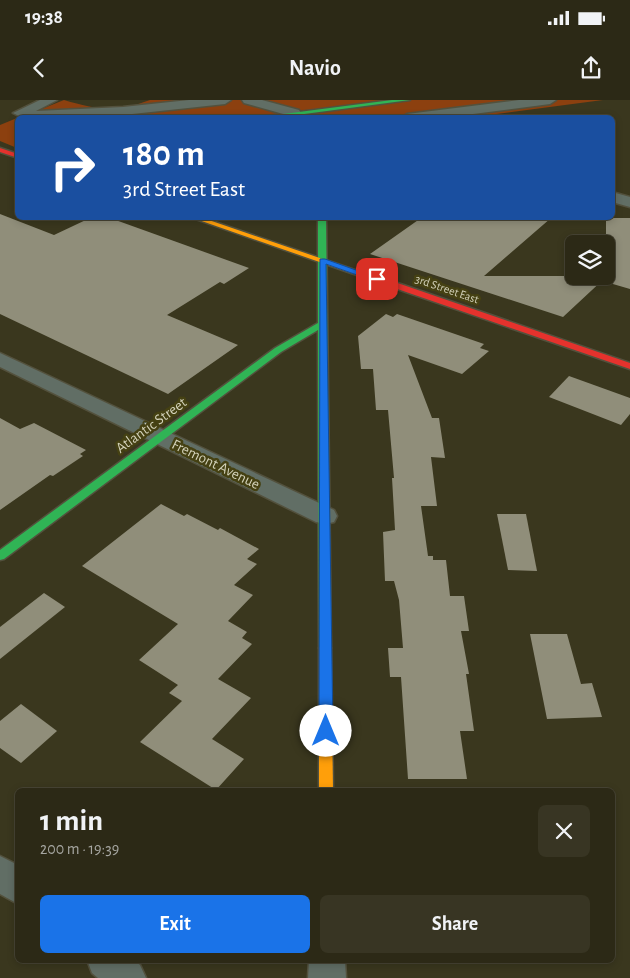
<!DOCTYPE html>
<html lang="en">
<head>
<meta charset="utf-8">
<style>
  body { margin:0; font-family:"Alegreya Sans",sans-serif; background:#383523; color:#f1f3f6; height:100vh; display:flex; flex-direction:column; font-size:19px; white-space:nowrap }
  * { box-sizing:border-box; margin:0 }
  p { font-size:16px; color:#a6a6a1 }
  .icon { flex:none; width:28px; height:28px; fill:none; stroke:currentColor; stroke-width:2; stroke-linecap:round; stroke-linejoin:round }
  .map { position:relative; flex:1; overflow:hidden }
  .panel { position:absolute; left:15px; top:688px; width:600px; height:175px; display:flex; flex-direction:column; background:#2c2916; border-radius:8px; box-shadow:0 2px 8px #0003,0 0 0 1px #484535 }
  .panel>* { flex:none }
  .banner { position:absolute; left:15px; top:15px; width:600px; height:105px; border-radius:8px; box-shadow:0 2px 8px #0003,0 0 0 1px #484535; background:#1a4fa0; color:#fff; overflow:hidden }
  .fabs { position:absolute; left:565px; top:135px; display:grid; gap:10px }
  .fabs a { display:grid; place-items:center; width:50px; height:50px; border-radius:8px; background:#2c2916; box-shadow:0 2px 8px #0003,0 0 0 1px #484535; font-size:25px }
  .pin { position:absolute; display:grid; place-items:center; width:42px; height:42px; color:#fff; margin:-21px; border-radius:10px; box-shadow:0 2px 8px #0006 }
  .me { position:absolute; width:55px; margin:-28px; rotate:0deg; stroke-linejoin:round; filter:drop-shadow(0 0 4px #0008) }
  .turn { display:flex; align-items:center; gap:18px; height:105px; padding:0 25px; font-size:22px }
  .turn .icon { width:65px; height:65px; stroke-width:2.5 }
  .turn b { display:block; font-size:35px; line-height:42px }
  .round { display:grid; place-items:center; flex:none; width:52px; height:52px; border-radius:8px; background:#383523 }
  .overview { display:flex; align-items:center; justify-content:space-between; height:85px; padding:0 25px }
  h1 { font-size:30px; font-weight:700; line-height:38px }
  .action { display:flex; gap:10px; margin-top:auto; padding:10px 25px }
  .action a { flex:1; height:58px; border-radius:8px; background:#1a73e8; color:#fff; font-size:20px; font-weight:700; line-height:58px; text-align:center }
  .action a+a { background:#383523; color:#f1f3f6 }
  .status { display:flex; justify-content:space-between; align-items:center; height:35px; padding:0 25px; background:#2c2916; direction:ltr }
  .status svg { height:14px; fill:currentColor }
  header { display:flex; justify-content:space-between; align-items:center; height:65px; padding:0 25px; background:#2c2916; font-size:22px; font-weight:700 }
  .map>svg:first-child { display:block }
  .green { fill:#8c400f }
  .building { fill:#908e7a }
  .lines { fill:none; stroke-linecap:round; stroke-linejoin:round }
  .street-casing { stroke:#53513d; stroke-width:3 }
  .fast-casing { stroke:#53513d; stroke-width:3 }
  .slow-casing { stroke:#53513d; stroke-width:3 }
  .jam-casing { stroke:#53513d; stroke-width:3 }
  .street { fill:#616e65; fill-rule:evenodd }
  .fast { fill:#30b455; fill-rule:evenodd }
  .slow { fill:#ff9f0a; fill-rule:evenodd }
  .jam { fill:#e5322d; fill-rule:evenodd }
  .route { fill:#1a73e8; stroke:#114b97 }
  .labels { text-anchor:middle; stroke-width:5; stroke-linejoin:round; paint-order:stroke }
  .far-street-label { font-size:12px; fill:#d4d3bb; stroke:#454113 }
  .street-label { font-size:15px; fill:#d4d3bb; stroke:#454113 }
</style>
</head>
<body>
<div class="status"><b>19:38</b><svg viewBox="0 0 49 12"><path d="M0 12V9h3v3zM5 12V6h3v6zM10 12V3h3v9zM15 12V0h3v12zM26 1h20v11H26zM47 4h2v5h-2z"/></svg></div>
<header><svg class="icon" aria-label="back" viewBox="0 0 24 24"><path d="M15 5l-7 7 7 7"/></svg>Navio<svg class="icon" aria-label="share" viewBox="0 0 24 24"><path d="M12 15V3M7 8l5-5 5 5M5 13v7h14v-7"/></svg></header>
<div class="map">
<svg width="630" height="878" viewBox="0 0 630 878">
  <rect width="100%" height="100%" fill="#3a371e"/>
  <!-- green -->
  <g class="green">
    <path d="M64 0C98 10 115 13 150 0H603L466 18H19Z"/>
    <polygon points="17,18 17,48 0,41 0,25"/>
  </g>
  <!-- building -->
  <g class="building">
    <polygon points="0,114 54,135 90,118 110,118 249,168 224,184 220,182 167,215 238,245 168,294 0,214"/>
    <polygon points="421,118 551,118 484,176 606,176 606,118 630,118 630,189 606,182 606,177 563,217 370,154"/>
    <polygon points="386,214 393,217 397,214 484,244 480,248 489,251 462,274 408,255 432,318 439,318 445,358 431,357 437,406 421,406 428,456 433,456 433,460 446,460 450,496 464,496 469,531 461,531 469,574 466,574 474,631 460,631 467,679 408,679 401,577 390,577 388,548 403,548 399,500 394,481 385,481 383,432 395,430 392,378 394,378 388,310 376,310 373,269 361,269 358,236"/>
    <polygon points="569,276 630,298 630,314 621,325 549,297"/>
    <polygon points="0,318 20,329 34,323 86,350 80,354 83,356 53,376 50,375 0,410"/>
    <polygon points="161,404 184,416 187,414 218,430 220,428 259,449 247,459 257,464 234,485 253,495 228,521 247,532 242,538 252,544 218,579 251,598 212,639 244,659 216,690 140,642 182,601 169,593 178,585 139,560 178,524 82,466"/>
    <polygon points="497,414 526,414 537,471 508,470"/>
    <polygon points="44,493 65,507 0,559 0,527"/>
    <polygon points="530,534 567,534 581,584 592,583 602,617 547,619"/>
    <polygon points="21,604 57,631 21,663 0,648 0,621"/>
  </g>
  <g class="lines">
    <defs>
      <g id="street">
        <polygon points="40,0 57,0 36,11 123,7 189,0 231,0 225,4 123,15 23,18 13,13"/>
        <polygon points="242,0 262,0 299,10 301,13 294,17 244,3"/>
        <polygon points="519,0 556,0 550,4 442,18 401,18 407,14"/>
        <polygon points="612,92 630,97 630,107 612,102"/>
        <polygon points="0,253 334,410 337,416 334,422 325,424 316,422 0,267"/>
        <polygon points="0,756 18,765 18,804 0,794"/>
        <polygon points="87,860 134,860 140,865 146,878 98,878 92,873"/>
        <polygon points="309,860 345,860 346,878 308,878"/>
      </g>
      <g id="fast">
        <polygon points="392,0 410,0 274,18 252,18"/>
        <polygon points="318,118 326,118 331,548 329,551 325,553 321,551 319,548 318,230 281,252 4,459 0,460 0,450 275,248 318,223"/>
      </g>
      <g id="slow">
        <polygon points="193,118 203,118 384,180 377,182"/>
        <polygon points="325,543 329,545 331,548 333,690 319,690 319,548 321,545"/>
      </g>
      <g id="jam">
        <polygon points="0,48 18,54 18,58 0,52"/>
        <polygon points="377,178 383,178 630,263 630,269 377,182"/>
      </g>
    </defs>
    <!-- street casing -->
    <use href="#street" class="street-casing"/>
    <!-- fast casing -->
    <use href="#fast" class="fast-casing"/>
    <!-- slow casing -->
    <use href="#slow" class="slow-casing"/>
    <!-- jam casing -->
    <use href="#jam" class="jam-casing"/>
    <!-- street -->
    <use href="#street" class="street"/>
    <!-- fast -->
    <use href="#fast" class="fast"/>
    <!-- slow -->
    <use href="#slow" class="slow"/>
    <!-- jam -->
    <use href="#jam" class="jam"/>
  </g>
  <!-- route -->
  <polygon class="route" points="320,159 325,159 381,179 374,181 326,164 333,631 331,636 321,636 319,631"/>
  <g class="labels">
    <!-- far-street labels -->
    <g class="far-street-label">
      <text transform="translate(447 189) rotate(19)" y="4">3rd Street East</text>
    </g>
    <!-- street labels -->
    <g class="street-label">
      <text transform="translate(151 325) rotate(-36)" y="5">Atlantic Street</text>
      <text transform="translate(216 364) rotate(26)" y="5">Fremont Avenue</text>
    </g>
  </g>
</svg>
<div class="fabs">
<a><svg class="icon" aria-label="layers" viewBox="0 0 24 24"><path d="M12 4l9 5-9 5-9-5zM3 14l9 5 9-5"/></svg></a>
</div>
<div class="pin" style="left:377px;top:179px;background:#d93025"><svg class="icon" aria-label="arrive" viewBox="0 0 24 24"><path d="M6 21V4h12l-3 4 3 4H6"/></svg></div>
<svg class="me" style="left:326px;top:631px" viewBox="-20 -20 40 40"><circle r="19" fill="#fff"/><path d="M0-13L10 11 0 6-10 11z" fill="#1a73e8"/></svg>
<div class="banner">
<div class="turn"><svg class="icon" aria-label="right" viewBox="0 0 24 24"><path d="M7 20v-9h11M14 6l5 5-5 5"/></svg><div><b>180 m</b>3rd Street East</div></div>
</div>
<section class="panel">
<div class="overview"><div><h1>1 min</h1><p>200 m · 19:39</p></div><a class="round"><svg class="icon" aria-label="close" viewBox="0 0 24 24"><path d="M6 6l12 12M18 6L6 18"/></svg></a></div>
<div class="action"><a>Exit</a><a>Share</a></div>
</section>
</div>
</body>
</html>
